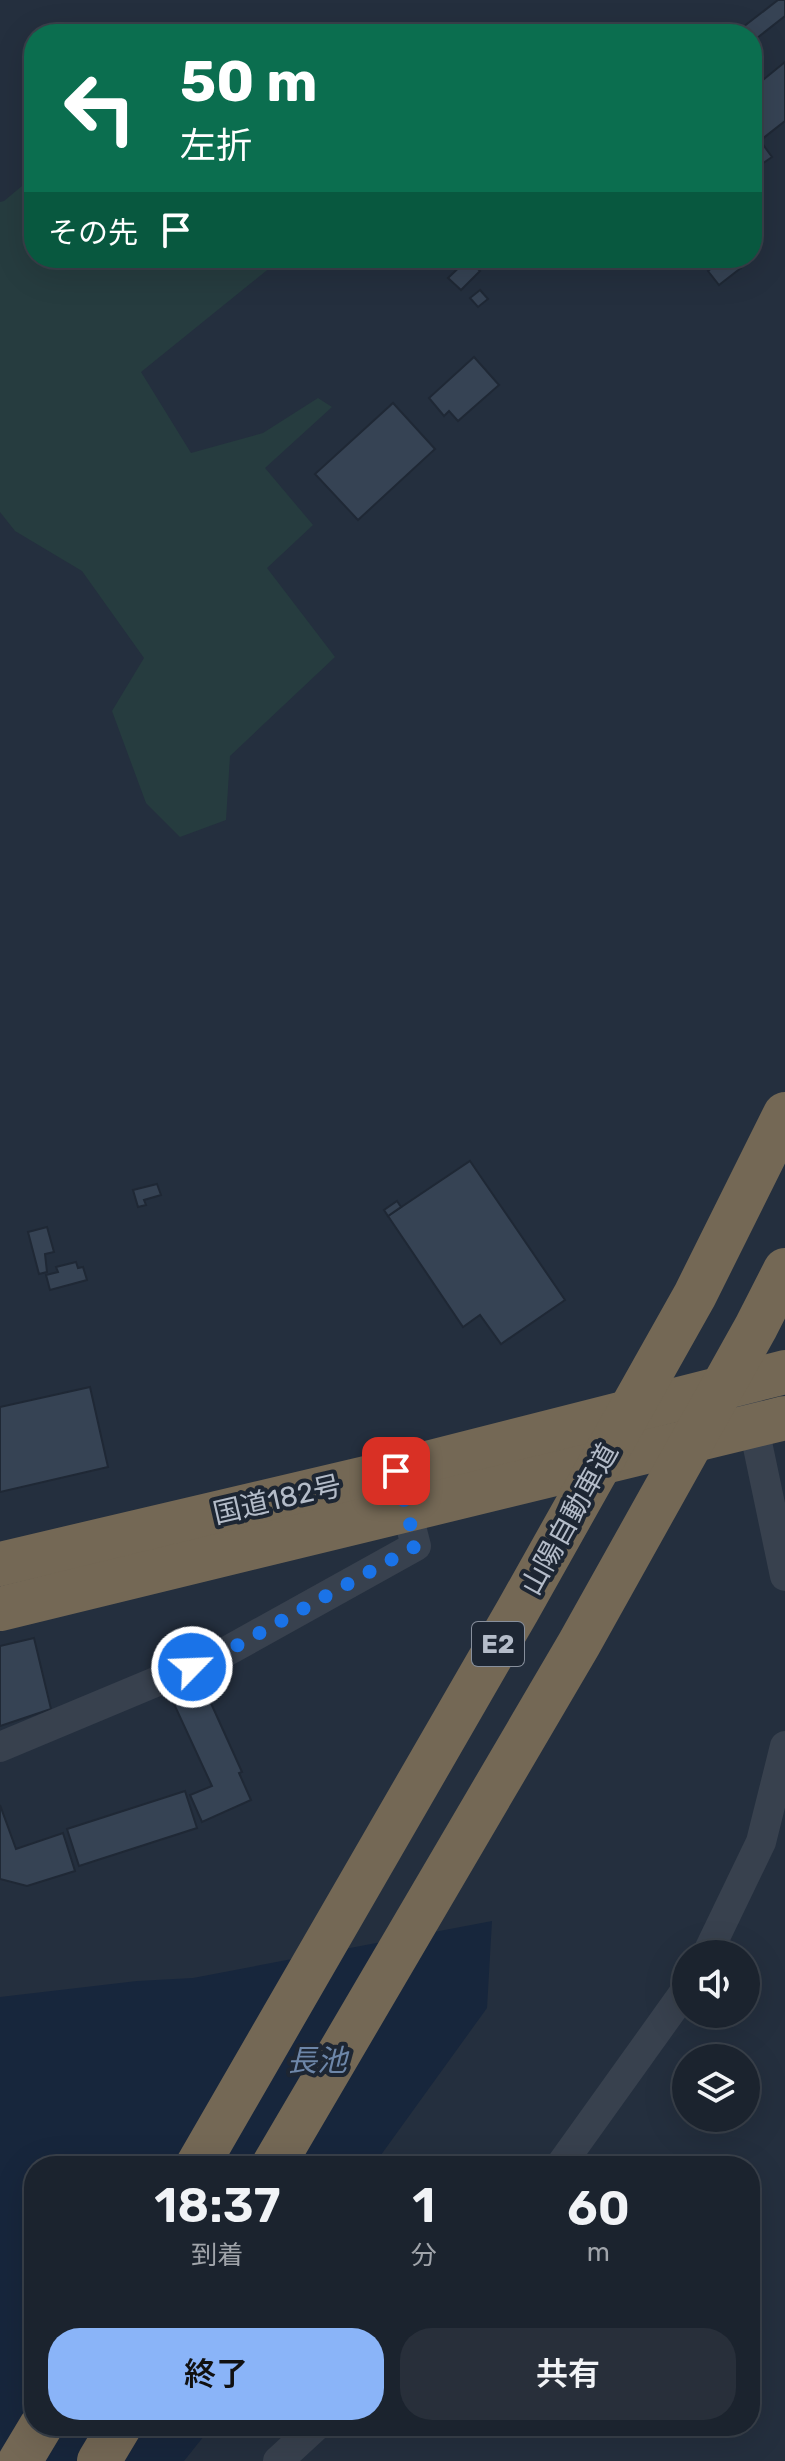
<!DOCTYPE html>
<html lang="ja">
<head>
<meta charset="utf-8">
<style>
  body { margin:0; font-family:Rubik,"Noto Sans JP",sans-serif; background:#282f3a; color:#f1f3f6; height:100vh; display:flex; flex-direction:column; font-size:30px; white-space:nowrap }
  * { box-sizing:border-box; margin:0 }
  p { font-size:26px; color:#a0a4aa }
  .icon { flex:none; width:44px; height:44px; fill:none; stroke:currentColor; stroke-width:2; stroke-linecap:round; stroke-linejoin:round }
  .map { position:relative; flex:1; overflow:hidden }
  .sheet { position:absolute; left:24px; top:2156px; width:736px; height:280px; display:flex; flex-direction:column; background:#1b232e; border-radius:32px; box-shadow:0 8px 32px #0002,0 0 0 2px #39404a }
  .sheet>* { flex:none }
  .top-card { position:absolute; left:24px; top:24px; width:738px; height:244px; border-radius:32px; box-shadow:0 8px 32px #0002,0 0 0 2px #39404a; background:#0b6e4f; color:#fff; overflow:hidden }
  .buttons { position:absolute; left:672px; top:1940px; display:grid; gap:16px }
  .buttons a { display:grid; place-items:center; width:88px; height:88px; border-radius:50%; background:#1b232e; box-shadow:0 8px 32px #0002,0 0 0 2px #39404a; font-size:40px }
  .pin { position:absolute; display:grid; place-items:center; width:68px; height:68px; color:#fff; margin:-34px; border-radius:16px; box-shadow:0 4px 12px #0006 }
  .me { position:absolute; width:88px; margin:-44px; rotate:66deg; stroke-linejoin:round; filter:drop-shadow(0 0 6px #0008) }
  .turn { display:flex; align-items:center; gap:28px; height:168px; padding:0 24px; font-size:36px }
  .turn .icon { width:104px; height:104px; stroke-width:2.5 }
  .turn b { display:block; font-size:56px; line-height:68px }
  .then { display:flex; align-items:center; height:76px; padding:0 24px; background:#0003; gap:16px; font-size:30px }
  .eta { display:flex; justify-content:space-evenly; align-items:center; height:136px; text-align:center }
  .eta b { font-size:48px; font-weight:600; line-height:56px }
  .action { display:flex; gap:16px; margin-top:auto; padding:16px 24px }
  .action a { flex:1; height:92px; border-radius:32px; background:#8ab4f8; color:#111; font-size:32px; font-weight:600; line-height:92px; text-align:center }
  .action a+a { background:#282f3a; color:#f1f3f6 }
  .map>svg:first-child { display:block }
  .green { fill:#263c3f }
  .water { fill:#17263c }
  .building { fill:#364354; stroke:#1f2835; stroke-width:2 }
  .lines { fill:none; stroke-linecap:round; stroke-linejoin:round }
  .street { stroke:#38414e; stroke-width:30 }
  .highway { stroke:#746855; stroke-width:44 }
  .route { stroke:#1a73e8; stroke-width:14; stroke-dasharray:0 25.2 }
  .labels { text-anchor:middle; stroke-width:8; stroke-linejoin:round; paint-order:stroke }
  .shield { fill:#1d2633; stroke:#878f9c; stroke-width:2 }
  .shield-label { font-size:26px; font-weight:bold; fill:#b4bcc9 }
  .street-label { font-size:28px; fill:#b4bcc9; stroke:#1d2633 }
  .water-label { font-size:30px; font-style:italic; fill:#6d86a8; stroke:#1d2633 }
</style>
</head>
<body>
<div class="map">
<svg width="785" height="2461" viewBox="0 0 785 2461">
  <rect width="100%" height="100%" fill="#242f3e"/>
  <!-- green -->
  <polygon class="green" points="34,176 34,258 282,258 141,372 191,453 263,433 318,398 332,407 265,468 313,525 267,568 335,657 230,756 226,820 180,837 146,803 112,711 144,658 82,571 15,531 0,512 0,202 4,201"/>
  <!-- water -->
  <polygon class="water" points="492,1921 487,2008 373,2166 34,2166 34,2426 212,2426 184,2461 0,2461 0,1997 137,1981 193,1978"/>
  <!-- building -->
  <g class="building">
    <polygon points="778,0 785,0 785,16 752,42 752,34 734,34"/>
    <polygon points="785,62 785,121 752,147 752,89"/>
    <polygon points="764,146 772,157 753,170 752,154"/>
    <polygon points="724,258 740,258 746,264 719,285 708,271"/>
    <polygon points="468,259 480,271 461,290 448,278"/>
    <polygon points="480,290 488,299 478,307 470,298"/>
    <polygon points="474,357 499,385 458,421 449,411 444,416 429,398"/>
    <polygon points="393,403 435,449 358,520 315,474"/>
    <polygon points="470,1161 565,1300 501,1344 480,1315 463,1327 388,1216"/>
    <polygon points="157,1184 161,1195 144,1200 146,1205 138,1207 133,1190"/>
    <polygon points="397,1201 401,1207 388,1216 384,1210"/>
    <polygon points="47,1227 54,1252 45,1254 47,1272 39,1274 28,1232"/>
    <polygon points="76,1262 78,1268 83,1267 87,1280 50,1290 46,1275 58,1272 56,1267"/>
    <polygon points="90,1387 108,1467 0,1492 0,1407"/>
    <polygon points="34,1638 51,1709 0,1726 0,1646"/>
    <polygon points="205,1690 242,1772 239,1773 251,1800 202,1822 190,1795 212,1786 174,1704"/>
    <polygon points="185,1791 197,1828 79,1866 67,1829"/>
    <polygon points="0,1805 16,1849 63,1833 75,1871 27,1886 0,1879"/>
  </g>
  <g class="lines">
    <!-- street -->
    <g class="street">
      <polyline points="750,1409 785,1576"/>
      <polyline points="0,1747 220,1655 416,1546 402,1492"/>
      <polyline points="707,1954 761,1842 785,1746"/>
      <polyline points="560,2166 686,1990"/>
      <polyline points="278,2461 316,2426"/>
    </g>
    <!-- highway -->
    <g class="highway">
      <polyline points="0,1564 396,1471 785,1372"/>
      <polyline points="0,1609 785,1418"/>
      <polyline points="197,2166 518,1610 695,1295 785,1114"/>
      <polyline points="273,2166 579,1644 756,1327 785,1270"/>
      <polyline points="20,2461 41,2426"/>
      <polyline points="99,2461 120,2426"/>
    </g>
  </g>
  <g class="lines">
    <!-- route -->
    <polyline class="route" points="192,1667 220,1655 416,1546 396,1471"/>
  </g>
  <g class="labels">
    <!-- shield labels -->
    <rect class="shield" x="472" y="1622" width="52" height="44" rx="6"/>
    <g class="shield-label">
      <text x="498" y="1653">E2</text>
    </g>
    <!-- street labels -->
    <g class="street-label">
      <text transform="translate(277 1499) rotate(-13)" y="10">国道182号</text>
      <text transform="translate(569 1519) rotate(-61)" y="10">山陽自動車道</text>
    </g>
    <!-- water labels -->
    <g class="water-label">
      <text x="317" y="2071">長池</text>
    </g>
  </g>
</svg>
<div class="buttons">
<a><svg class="icon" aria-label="sound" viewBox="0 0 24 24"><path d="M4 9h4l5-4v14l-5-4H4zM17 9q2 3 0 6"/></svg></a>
<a><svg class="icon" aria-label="layers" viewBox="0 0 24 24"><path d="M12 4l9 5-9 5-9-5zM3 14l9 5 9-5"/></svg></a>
</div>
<div class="pin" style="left:396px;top:1471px;background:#d93025"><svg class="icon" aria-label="arrive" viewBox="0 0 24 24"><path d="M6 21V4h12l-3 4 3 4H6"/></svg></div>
<svg class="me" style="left:192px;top:1667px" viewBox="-20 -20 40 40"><circle r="17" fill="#1a73e8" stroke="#fff" stroke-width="3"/><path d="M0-11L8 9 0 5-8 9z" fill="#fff"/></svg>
<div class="top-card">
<div class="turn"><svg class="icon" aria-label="left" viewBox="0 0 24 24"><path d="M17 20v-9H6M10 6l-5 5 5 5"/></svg><div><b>50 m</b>左折</div></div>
<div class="then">その先<svg class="icon" aria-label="arrive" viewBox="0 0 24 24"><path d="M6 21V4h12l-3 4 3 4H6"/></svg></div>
</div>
<section class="sheet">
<div class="eta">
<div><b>18:37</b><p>到着</p></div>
<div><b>1</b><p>分</p></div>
<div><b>60</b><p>m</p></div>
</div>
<div class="action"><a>終了</a><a>共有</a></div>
</section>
</div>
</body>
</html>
